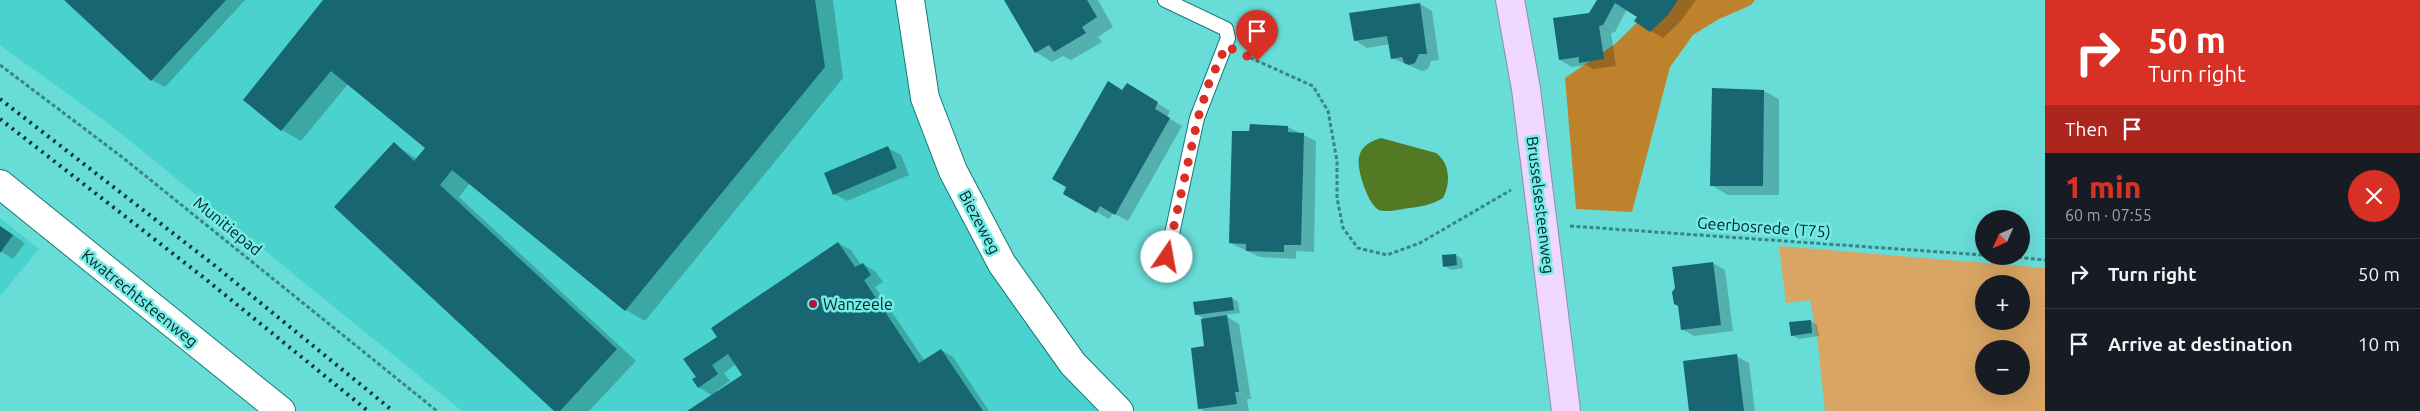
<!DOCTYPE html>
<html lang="en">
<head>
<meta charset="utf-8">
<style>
  body { margin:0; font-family:Ubuntu,sans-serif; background:#242831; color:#f1f3f6; height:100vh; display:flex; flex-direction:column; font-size:19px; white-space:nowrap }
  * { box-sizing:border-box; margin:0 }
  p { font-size:16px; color:#9ea1a6 }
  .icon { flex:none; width:28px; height:28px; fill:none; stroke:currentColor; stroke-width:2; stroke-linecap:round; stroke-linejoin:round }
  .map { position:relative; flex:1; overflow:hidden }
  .panel { display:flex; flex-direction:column; background:#171b24; width:375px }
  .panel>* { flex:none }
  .guide { background:#d93025; color:#fff; overflow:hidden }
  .needle { width:32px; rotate:225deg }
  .tools { position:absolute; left:1975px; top:210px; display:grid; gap:10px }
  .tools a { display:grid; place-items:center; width:55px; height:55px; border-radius:50%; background:#171b24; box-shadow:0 5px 20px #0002; font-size:25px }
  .pin { position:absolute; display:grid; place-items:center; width:42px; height:42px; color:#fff; margin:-51px -21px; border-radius:50% 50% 50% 0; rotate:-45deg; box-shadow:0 0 5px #0007 }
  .pin .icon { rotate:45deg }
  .me { position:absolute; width:55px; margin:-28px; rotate:12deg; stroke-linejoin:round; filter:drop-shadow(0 0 4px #0008) }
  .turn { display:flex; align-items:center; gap:18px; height:105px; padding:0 20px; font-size:22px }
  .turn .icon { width:65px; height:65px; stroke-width:2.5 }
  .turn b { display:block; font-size:35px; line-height:42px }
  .then { display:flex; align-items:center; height:48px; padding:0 20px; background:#0003; gap:10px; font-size:19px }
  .round { display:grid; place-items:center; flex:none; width:52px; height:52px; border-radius:26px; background:#242831 }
  .overview { display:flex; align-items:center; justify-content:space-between; height:85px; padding:0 20px }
  h1 { font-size:30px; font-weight:800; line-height:38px; color:#d93025 }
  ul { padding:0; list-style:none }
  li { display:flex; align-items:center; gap:15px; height:70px; padding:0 20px; border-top:1px solid #363941 }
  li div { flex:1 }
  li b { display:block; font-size:19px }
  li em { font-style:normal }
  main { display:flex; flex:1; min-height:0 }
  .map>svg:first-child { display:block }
  .built { fill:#4ad3ce }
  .green { fill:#d9a564; fill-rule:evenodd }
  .forest { fill:#bf822c }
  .water { fill:#527a25 }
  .shadow { fill:#0003; fill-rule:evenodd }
  .building { fill:#176672 }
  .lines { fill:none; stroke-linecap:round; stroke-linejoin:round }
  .service-casing { stroke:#167a77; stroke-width:16 }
  .minor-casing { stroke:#167a77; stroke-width:30 }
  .tertiary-casing { stroke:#167a77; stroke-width:30 }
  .primary-casing { stroke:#9488b2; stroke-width:30 }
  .path { stroke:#378683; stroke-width:3; stroke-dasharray:4 2.5; stroke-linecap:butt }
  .service { stroke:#fff; stroke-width:14 }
  .minor { stroke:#fff; stroke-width:28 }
  .tertiary { stroke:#fff; stroke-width:28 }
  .primary { stroke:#efd7fe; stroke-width:28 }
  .rail { stroke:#0b3938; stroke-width:4; stroke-dasharray:2.5 5; stroke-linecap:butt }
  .route { stroke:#d93025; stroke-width:9; stroke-dasharray:0 16.2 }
  .poi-dot { fill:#a91442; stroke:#76ebe5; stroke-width:2 }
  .labels { text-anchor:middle; stroke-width:5; stroke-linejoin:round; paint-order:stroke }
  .street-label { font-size:16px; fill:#002625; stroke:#76ebe5 }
  .poi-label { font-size:16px; fill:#002625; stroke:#76ebe5; text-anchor:start }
</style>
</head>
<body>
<main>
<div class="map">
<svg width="2045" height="411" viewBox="0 0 2045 411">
  <rect width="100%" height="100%" fill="#68ddd8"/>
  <!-- built -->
  <g class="built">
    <polygon points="0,0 913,0 953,171 1119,411 462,411 109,124 0,45"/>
    <polygon points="0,218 39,249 0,296"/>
  </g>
  <!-- green -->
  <path class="green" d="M1779 246 2045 268V411H1825L1817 336 1810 300 1786 303ZM1984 284H2021V321H1984ZM1984 349H2021V386H1984Z"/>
  <!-- forest -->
  <polygon class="forest" points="1660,0 1755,0 1751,5 1717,20 1693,35 1670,67 1632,212 1576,209 1565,78 1615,44"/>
  <!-- water -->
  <path class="water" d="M1381 138 1436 153C1450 163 1451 183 1443 198 1434 204 1420 207 1410 208 1401 209 1387 213 1379 210 1368 205 1356 168 1359 157 1361 146 1371 141 1381 138Z"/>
  <!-- shadow -->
  <g class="shadow">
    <polygon points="66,0 245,0 165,87 152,80"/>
    <polygon points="324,0 833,0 843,78 645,321 626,310 470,183 459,197 636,361 589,411 556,411 394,144 417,159 427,148 348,84 301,141 282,130 245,99"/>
    <polygon points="1006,0 1098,0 1113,27 1098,37 1102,42 1071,60 1063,56 1052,62 1036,52"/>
    <polygon points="1599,0 1696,0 1680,22 1663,38 1651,31 1638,17 1627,9 1615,32 1611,33 1616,66 1593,69 1586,65 1572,67 1560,60"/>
    <polygon points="1420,4 1432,11 1439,60 1431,61 1428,69 1422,71 1392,58 1390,44 1367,48 1355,40"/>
    <polygon points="1127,85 1170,111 1167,117 1182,126 1128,221 1113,213 1109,219 1064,194"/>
    <polygon points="1713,89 1762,90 1779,99 1779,195 1728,195 1711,185"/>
    <polygon points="1288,127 1316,141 1314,252 1296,251 1296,259 1260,257 1230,243 1251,132"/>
    <polygon points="888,148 901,155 909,175 847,201 834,194"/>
    <polygon points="0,226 25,243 13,259 0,251"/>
    <path d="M838 243 851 250 861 265 863 264 875 271 883 282 875 287 925 361 941 350 953 357 989 411H690L713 396 698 387 697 377 719 337ZM736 364 744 375 718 392 717 390 730 381 724 373Z"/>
    <polygon points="1456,255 1462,259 1463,268 1451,270 1445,266"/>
    <polygon points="1713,263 1725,270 1733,331 1694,336 1682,329"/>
    <polygon points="1232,298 1238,302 1240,313 1224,315 1239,324 1251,399 1247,399 1249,411 1204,411 1199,408 1206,347 1203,318 1196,314"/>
    <polygon points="1811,321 1817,325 1819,336 1799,339 1792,335"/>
    <polygon points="1736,356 1749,363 1755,411 1690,411"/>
  </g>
  <!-- building -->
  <g class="building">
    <polygon points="64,0 226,0 151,81"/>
    <polygon points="323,0 815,0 825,67 625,311 452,170 440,185 617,349 560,411 554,411 334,207 394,142 414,161 425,148 331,71 281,131 243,100"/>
    <polygon points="1004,0 1087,0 1097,17 1082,27 1086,33 1054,52 1049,45 1035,53"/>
    <polygon points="1597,0 1678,0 1668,15 1650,32 1634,21 1637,17 1615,3 1603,25 1599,26 1604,59 1579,63 1579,57 1559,60 1553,18 1589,13"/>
    <polygon points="1420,3 1427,54 1419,54 1415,63 1409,65 1404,63 1402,57 1391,59 1387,36 1354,41 1349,13"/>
    <polygon points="1108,81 1122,90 1127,83 1158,102 1155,109 1170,118 1115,215 1100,206 1096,213 1063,194 1066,187 1052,179"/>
    <polygon points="1712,88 1764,90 1763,186 1710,186"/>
    <polygon points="1250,124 1288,126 1288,132 1304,133 1301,245 1284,245 1284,252 1246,251 1246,244 1229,243 1232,131 1249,131"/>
    <polygon points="888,146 897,168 833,195 824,173"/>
    <polygon points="0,226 13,235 0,253"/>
    <polygon points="838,242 855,267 863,263 871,275 864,280 919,363 941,349 983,411 687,411 742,375 728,354 712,365 718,374 698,388 692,379 696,377 683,359 717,337 711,328"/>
    <polygon points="1456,254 1457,265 1443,267 1442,255"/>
    <polygon points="1713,262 1721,325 1681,330 1678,306 1674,304 1672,292 1675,288 1672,267"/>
    <polygon points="1232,297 1234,310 1195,315 1193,302"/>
    <polygon points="1227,315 1239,392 1235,392 1237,404 1198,409 1191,348 1204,346 1201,319"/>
    <polygon points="1811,320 1812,333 1791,336 1789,322"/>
    <polygon points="1737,354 1744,411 1689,411 1683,361"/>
  </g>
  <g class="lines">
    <defs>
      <polyline id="service" points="1165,0 1226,29 1228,38 1197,118 1167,257"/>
      <polyline id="minor" points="910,0 925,98 953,171 1002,264 1073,364 1119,411"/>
      <polyline id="tertiary" points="0,184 281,411"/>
      <polyline id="primary" points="1510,0 1526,89 1566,411"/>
    </defs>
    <!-- service casing -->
    <use href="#service" class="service-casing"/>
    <!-- minor casing -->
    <use href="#minor" class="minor-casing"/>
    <!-- tertiary casing -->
    <use href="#tertiary" class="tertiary-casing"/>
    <!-- primary casing -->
    <use href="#primary" class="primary-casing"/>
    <!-- path -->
    <g class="path">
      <polyline points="1244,55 1313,86 1328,111 1337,161 1337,198 1343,228 1358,248 1387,255 1420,243 1511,190"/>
      <polyline points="0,65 122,157 437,411"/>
      <polyline points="1570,226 1984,255"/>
      <polyline points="2005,256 2045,260"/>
    </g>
    <!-- service -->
    <use href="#service" class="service"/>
    <!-- minor -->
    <use href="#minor" class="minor"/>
    <!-- tertiary -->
    <use href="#tertiary" class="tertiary"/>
    <!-- primary -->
    <use href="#primary" class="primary"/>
    <!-- rail -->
    <g class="rail">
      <polyline points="0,99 214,265 393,411"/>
      <polyline points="0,119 203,277 368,411"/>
    </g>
  </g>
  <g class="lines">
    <!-- route -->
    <polyline class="route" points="1167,257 1198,118 1209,83 1226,46 1257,61"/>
  </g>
  <!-- markers -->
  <circle class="poi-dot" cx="813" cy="304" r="5"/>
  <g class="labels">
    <!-- street labels -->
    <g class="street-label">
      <text transform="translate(1541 205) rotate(83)" y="6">Brusselsesteenweg</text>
      <text transform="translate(980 222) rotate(62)" y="6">Biezeweg</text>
      <text transform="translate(228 226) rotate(39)" y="6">Munitiepad</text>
      <text transform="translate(1764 227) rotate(4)" y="6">Geerbosrede (T75)</text>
      <text transform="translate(140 298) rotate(39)" y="6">Kwatrechtsteenweg</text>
    </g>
    <!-- poi labels -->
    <g class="poi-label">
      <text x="823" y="310">Wanzeele</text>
    </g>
  </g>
</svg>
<div class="tools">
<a><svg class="needle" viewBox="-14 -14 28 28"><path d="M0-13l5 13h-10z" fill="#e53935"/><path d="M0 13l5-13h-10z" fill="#9ea1a6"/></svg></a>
<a>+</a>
<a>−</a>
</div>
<div class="pin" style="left:1257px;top:61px;background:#d93025"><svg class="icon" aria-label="arrive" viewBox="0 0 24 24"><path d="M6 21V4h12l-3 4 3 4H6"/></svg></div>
<svg class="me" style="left:1167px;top:257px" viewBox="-20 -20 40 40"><circle r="19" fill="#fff"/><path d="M0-13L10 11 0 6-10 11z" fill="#d93025"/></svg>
</div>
<section class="panel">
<div class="guide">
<div class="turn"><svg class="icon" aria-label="right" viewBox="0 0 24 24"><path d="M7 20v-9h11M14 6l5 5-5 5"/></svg><div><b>50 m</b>Turn right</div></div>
<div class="then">Then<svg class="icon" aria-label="arrive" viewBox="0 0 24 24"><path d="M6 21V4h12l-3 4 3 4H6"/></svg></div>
</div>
<div class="overview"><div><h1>1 min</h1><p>60 m · 07:55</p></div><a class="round" style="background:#d93025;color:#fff"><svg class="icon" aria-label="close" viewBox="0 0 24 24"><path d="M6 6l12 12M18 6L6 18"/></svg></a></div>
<ul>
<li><svg class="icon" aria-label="right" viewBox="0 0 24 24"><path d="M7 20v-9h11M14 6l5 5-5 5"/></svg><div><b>Turn right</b></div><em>50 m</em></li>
<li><svg class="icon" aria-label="arrive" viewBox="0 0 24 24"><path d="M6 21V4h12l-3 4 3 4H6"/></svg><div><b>Arrive at destination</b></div><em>10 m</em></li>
</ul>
</section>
</main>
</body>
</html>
